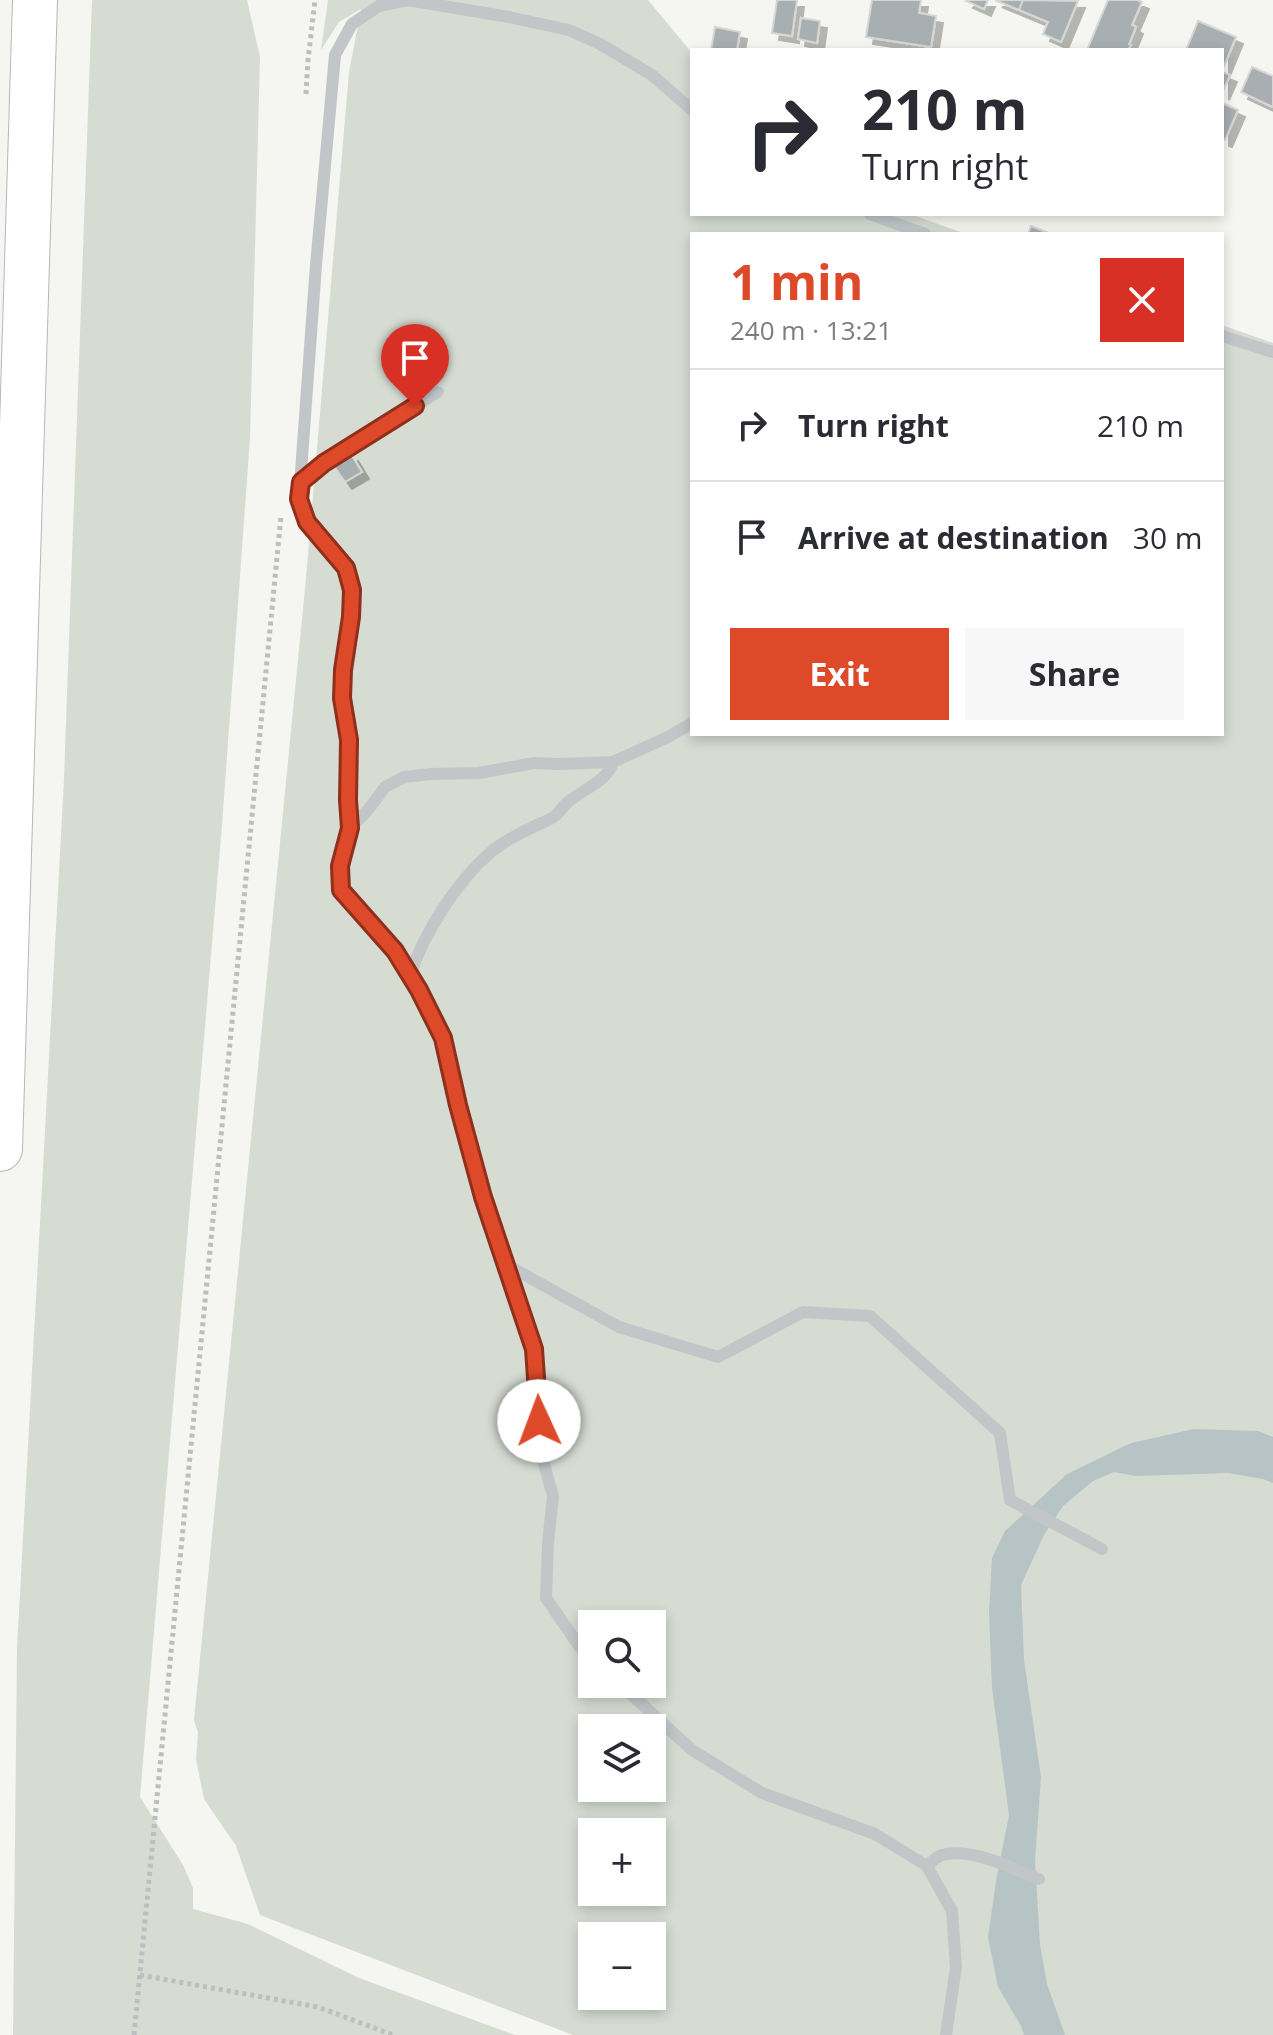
<!DOCTYPE html>
<html lang="en">
<head>
<meta charset="utf-8">
<style>
  body { margin:0; font-family:"Open Sans",sans-serif; background:#f7f7f7; color:#2b2b33; height:100vh; display:flex; flex-direction:column; font-size:30px; white-space:nowrap }
  * { box-sizing:border-box; margin:0 }
  p { font-size:26px; color:#7c7c81 }
  .icon { flex:none; width:44px; height:44px; fill:none; stroke:currentColor; stroke-width:2; stroke-linecap:round; stroke-linejoin:round }
  .map { position:relative; flex:1; overflow:hidden }
  .sheet { position:absolute; left:690px; top:232px; width:534px; height:504px; display:flex; flex-direction:column; background:#fff; border-radius:0px; box-shadow:0 4px 12px #0003 }
  .sheet>* { flex:none }
  .guide { position:absolute; left:690px; top:48px; width:534px; height:168px; border-radius:0px; box-shadow:0 4px 12px #0003; background:#fff; color:#2b2b33; overflow:hidden }
  .buttons { position:absolute; left:578px; top:1610px; display:grid; gap:16px }
  .buttons a { display:grid; place-items:center; width:88px; height:88px; border-radius:0px; background:#fff; box-shadow:0 4px 12px #0003; font-size:40px }
  .pin { position:absolute; display:grid; place-items:center; width:68px; height:68px; color:#fff; margin:-82px -34px; border-radius:50% 50% 50% 0; rotate:-45deg; box-shadow:0 0 8px #0007 }
  .pin .icon { rotate:45deg }
  .me { position:absolute; width:88px; margin:-44px; rotate:358deg; stroke-linejoin:round; filter:drop-shadow(0 0 6px #0008) }
  .turn { display:flex; align-items:center; gap:28px; height:168px; padding:0 40px; font-size:36px }
  .turn .icon { width:104px; height:104px; stroke-width:2.5 }
  .turn b { display:block; font-size:56px; line-height:68px }
  .round { display:grid; place-items:center; flex:none; width:84px; height:84px; border-radius:0px; background:#f7f7f7 }
  .head { display:flex; align-items:center; justify-content:space-between; height:136px; padding:0 40px }
  h1 { font-size:48px; font-weight:700; line-height:60px; color:#dd4929 }
  .action { display:flex; gap:16px; margin-top:auto; padding:16px 40px }
  .action a { flex:1; height:92px; border-radius:0px; background:#dd4929; color:#fff; font-size:32px; font-weight:700; line-height:92px; text-align:center }
  .action a+a { background:#f7f7f7; color:#2b2b33 }
  ul { padding:0; list-style:none }
  li { display:flex; align-items:center; gap:24px; height:112px; padding:0 40px; border-top:2px solid #e1e1e2 }
  li div { flex:1 }
  li b { display:block; font-size:30px }
  li em { font-style:normal }
  .map>svg:first-child { display:block }
  .green { fill:#d6dcd2; fill-rule:evenodd }
  .water { fill:#b6c4c6 }
  .building { fill:#a7afb3; stroke:#d6d6d4; stroke-width:2; filter:url(#shadow) }
  .lines { fill:none; stroke-linecap:round; stroke-linejoin:round }
  .motorway-casing { stroke:#b5b8bb; stroke-width:46 }
  .path { stroke:#bcbec0; stroke-width:5; stroke-dasharray:4 4; stroke-linecap:butt }
  .service { stroke:#c3c6c9; stroke-width:12 }
  .motorway { stroke:#fff; stroke-width:44 }
  .route-casing { stroke:#902f1b; stroke-width:20 }
  .route { stroke:#dd4929; stroke-width:14 }
</style>
</head>
<body>
<div class="map">
<svg width="1273" height="2035" viewBox="0 0 1273 2035">
  <defs>
    <filter id="shadow"><feDropShadow dx="7" dy="7" stdDeviation="0" flood-color="#0004"/></filter>
  </defs>
  <rect width="100%" height="100%" fill="#f5f5f1"/>
  <!-- green -->
  <g class="green">
    <polygon points="92,0 247,0 260,57 250,438 222,825 140,1797 183,1865 193,1888 193,1909 248,1924 359,1978 515,2035 13,2035 17,1649 64,779"/>
    <path d="M328 0H648L692 53V214H910L966 234H692V734H1222V325L1273 343V2035H573L260 1915 235 1843H234L204 1799 196 1759 198 1733 194 1720 306 578 349 72 361 9 339 22 321 50ZM592 1624H652V1684H592ZM592 1728H652V1788H592ZM592 1832H652V1892H592ZM592 1936H652V1996H592Z"/>
  </g>
  <!-- water -->
  <polygon class="water" points="1194,1429 1258,1431 1273,1437 1273,1483 1263,1479 1228,1473 1136,1476 1114,1472 1093,1481 1063,1506 1044,1535 1021,1585 1024,1660 1041,1777 1035,1861 1040,1945 1047,1984 1065,2035 1024,2035 1021,2026 998,1987 988,1937 996,1881 1009,1815 992,1688 989,1612 992,1558 1005,1531 1067,1474 1131,1443"/>
  <!-- building -->
  <g class="building">
    <polygon points="777,0 797,0 792,36 772,33"/>
    <polygon points="872,0 921,0 919,13 936,16 931,47 866,37"/>
    <polygon points="967,0 988,0 984,9 966,1"/>
    <polygon points="995,0 1023,0 1019,10"/>
    <polygon points="1023,0 1078,1 1061,42 1043,34 1048,22 1019,10"/>
    <polygon points="1108,0 1137,0 1142,2 1132,25 1136,27 1129,44 1131,45 1128,50 1087,50"/>
    <polygon points="801,18 820,21 817,43 798,39"/>
    <polygon points="1198,21 1236,37 1222,71 1222,50 1186,50"/>
    <polygon points="715,27 740,32 737,50 711,50"/>
    <polygon points="1252,67 1273,76 1273,107 1241,92"/>
    <polygon points="1222,72 1230,75 1222,93"/>
    <polygon points="1222,103 1238,110 1225,140 1222,139"/>
    <polygon points="1031,226 1051,234 1028,234"/>
    <polygon points="351,454 362,472 345,482 333,465"/>
  </g>
  <g class="lines">
    <defs>
      <polyline id="motorway" points="0,1149 35,0"/>
    </defs>
    <!-- motorway casing -->
    <use href="#motorway" class="motorway-casing"/>
    <!-- path -->
    <g class="path">
      <polyline points="306,94 308,60 315,0"/>
      <polyline points="140,1975 318,2007 393,2035"/>
      <polyline points="134,2035 281,516"/>
    </g>
    <!-- service -->
    <g class="service">
      <polyline points="870,214 925,234"/>
      <polyline points="1222,336 1273,352"/>
      <polyline points="301,482 324,463 438,392"/>
      <polyline points="350,828 368,810 385,787 404,777 431,774 479,773 534,763 559,764 613,762 668,737 692,723"/>
      <path d="M410 976C423 934 457 881 491 852 504 841 518 834 533 827 540 823 549 821 555 816 560 812 563 806 568 802 582 790 608 781 613 762"/>
      <polyline points="505,1264 619,1327 718,1357 803,1312 870,1316 1000,1433 1010,1500 1102,1549"/>
      <polyline points="592,1658 579,1646 546,1598 548,1543 553,1496 539,1446 539,1397 534,1349 483,1197 458,1105 443,1038 419,990 395,951 341,890 340,866 350,828 348,800 349,740 342,698 343,670 351,617 352,590 346,568 307,522 299,499 316,265 335,55 352,24 379,6 408,0 509,17 569,30 600,44 652,75 692,110"/>
      <polyline points="620,1684 692,1750 762,1793 875,1834 927,1866 952,1911 956,1967 946,2035"/>
      <path d="M927 1866C932 1862 936 1857 942 1855 971 1847 1012 1868 1039 1879"/>
    </g>
    <!-- motorway -->
    <use href="#motorway" class="motorway"/>
  </g>
  <g class="lines">
    <defs>
      <polyline id="route" points="415,406 324,463 301,482 299,499 307,522 346,568 352,590 351,617 343,670 342,698 349,740 348,800 350,828 340,866 341,890 395,951 419,990 443,1038 458,1105 483,1197 534,1349 539,1421"/>
    </defs>
    <!-- route casing -->
    <use href="#route" class="route-casing"/>
    <!-- route -->
    <use href="#route" class="route"/>
  </g>
</svg>
<div class="buttons">
<a><svg class="icon" aria-label="search" viewBox="0 0 24 24"><circle cx="10" cy="10" r="6"/><path d="M15 15l6 6"/></svg></a>
<a><svg class="icon" aria-label="layers" viewBox="0 0 24 24"><path d="M12 4l9 5-9 5-9-5zM3 14l9 5 9-5"/></svg></a>
<a>+</a>
<a>−</a>
</div>
<div class="pin" style="left:415px;top:406px;background:#d93025"><svg class="icon" aria-label="arrive" viewBox="0 0 24 24"><path d="M6 21V4h12l-3 4 3 4H6"/></svg></div>
<svg class="me" style="left:539px;top:1421px" viewBox="-20 -20 40 40"><circle r="19" fill="#fff"/><path d="M0-13L10 11 0 6-10 11z" fill="#dd4929"/></svg>
<div class="guide">
<div class="turn"><svg class="icon" aria-label="right" viewBox="0 0 24 24"><path d="M7 20v-9h11M14 6l5 5-5 5"/></svg><div><b>210 m</b>Turn right</div></div>
</div>
<section class="sheet">
<div class="head"><div><h1>1 min</h1><p>240 m · 13:21</p></div><a class="round" style="background:#d93025;color:#fff"><svg class="icon" aria-label="close" viewBox="0 0 24 24"><path d="M6 6l12 12M18 6L6 18"/></svg></a></div>
<ul>
<li><svg class="icon" aria-label="right" viewBox="0 0 24 24"><path d="M7 20v-9h11M14 6l5 5-5 5"/></svg><div><b>Turn right</b></div><em>210 m</em></li>
<li><svg class="icon" aria-label="arrive" viewBox="0 0 24 24"><path d="M6 21V4h12l-3 4 3 4H6"/></svg><div><b>Arrive at destination</b></div><em>30 m</em></li>
</ul>
<div class="action"><a>Exit</a><a>Share</a></div>
</section>
</div>
</body>
</html>
